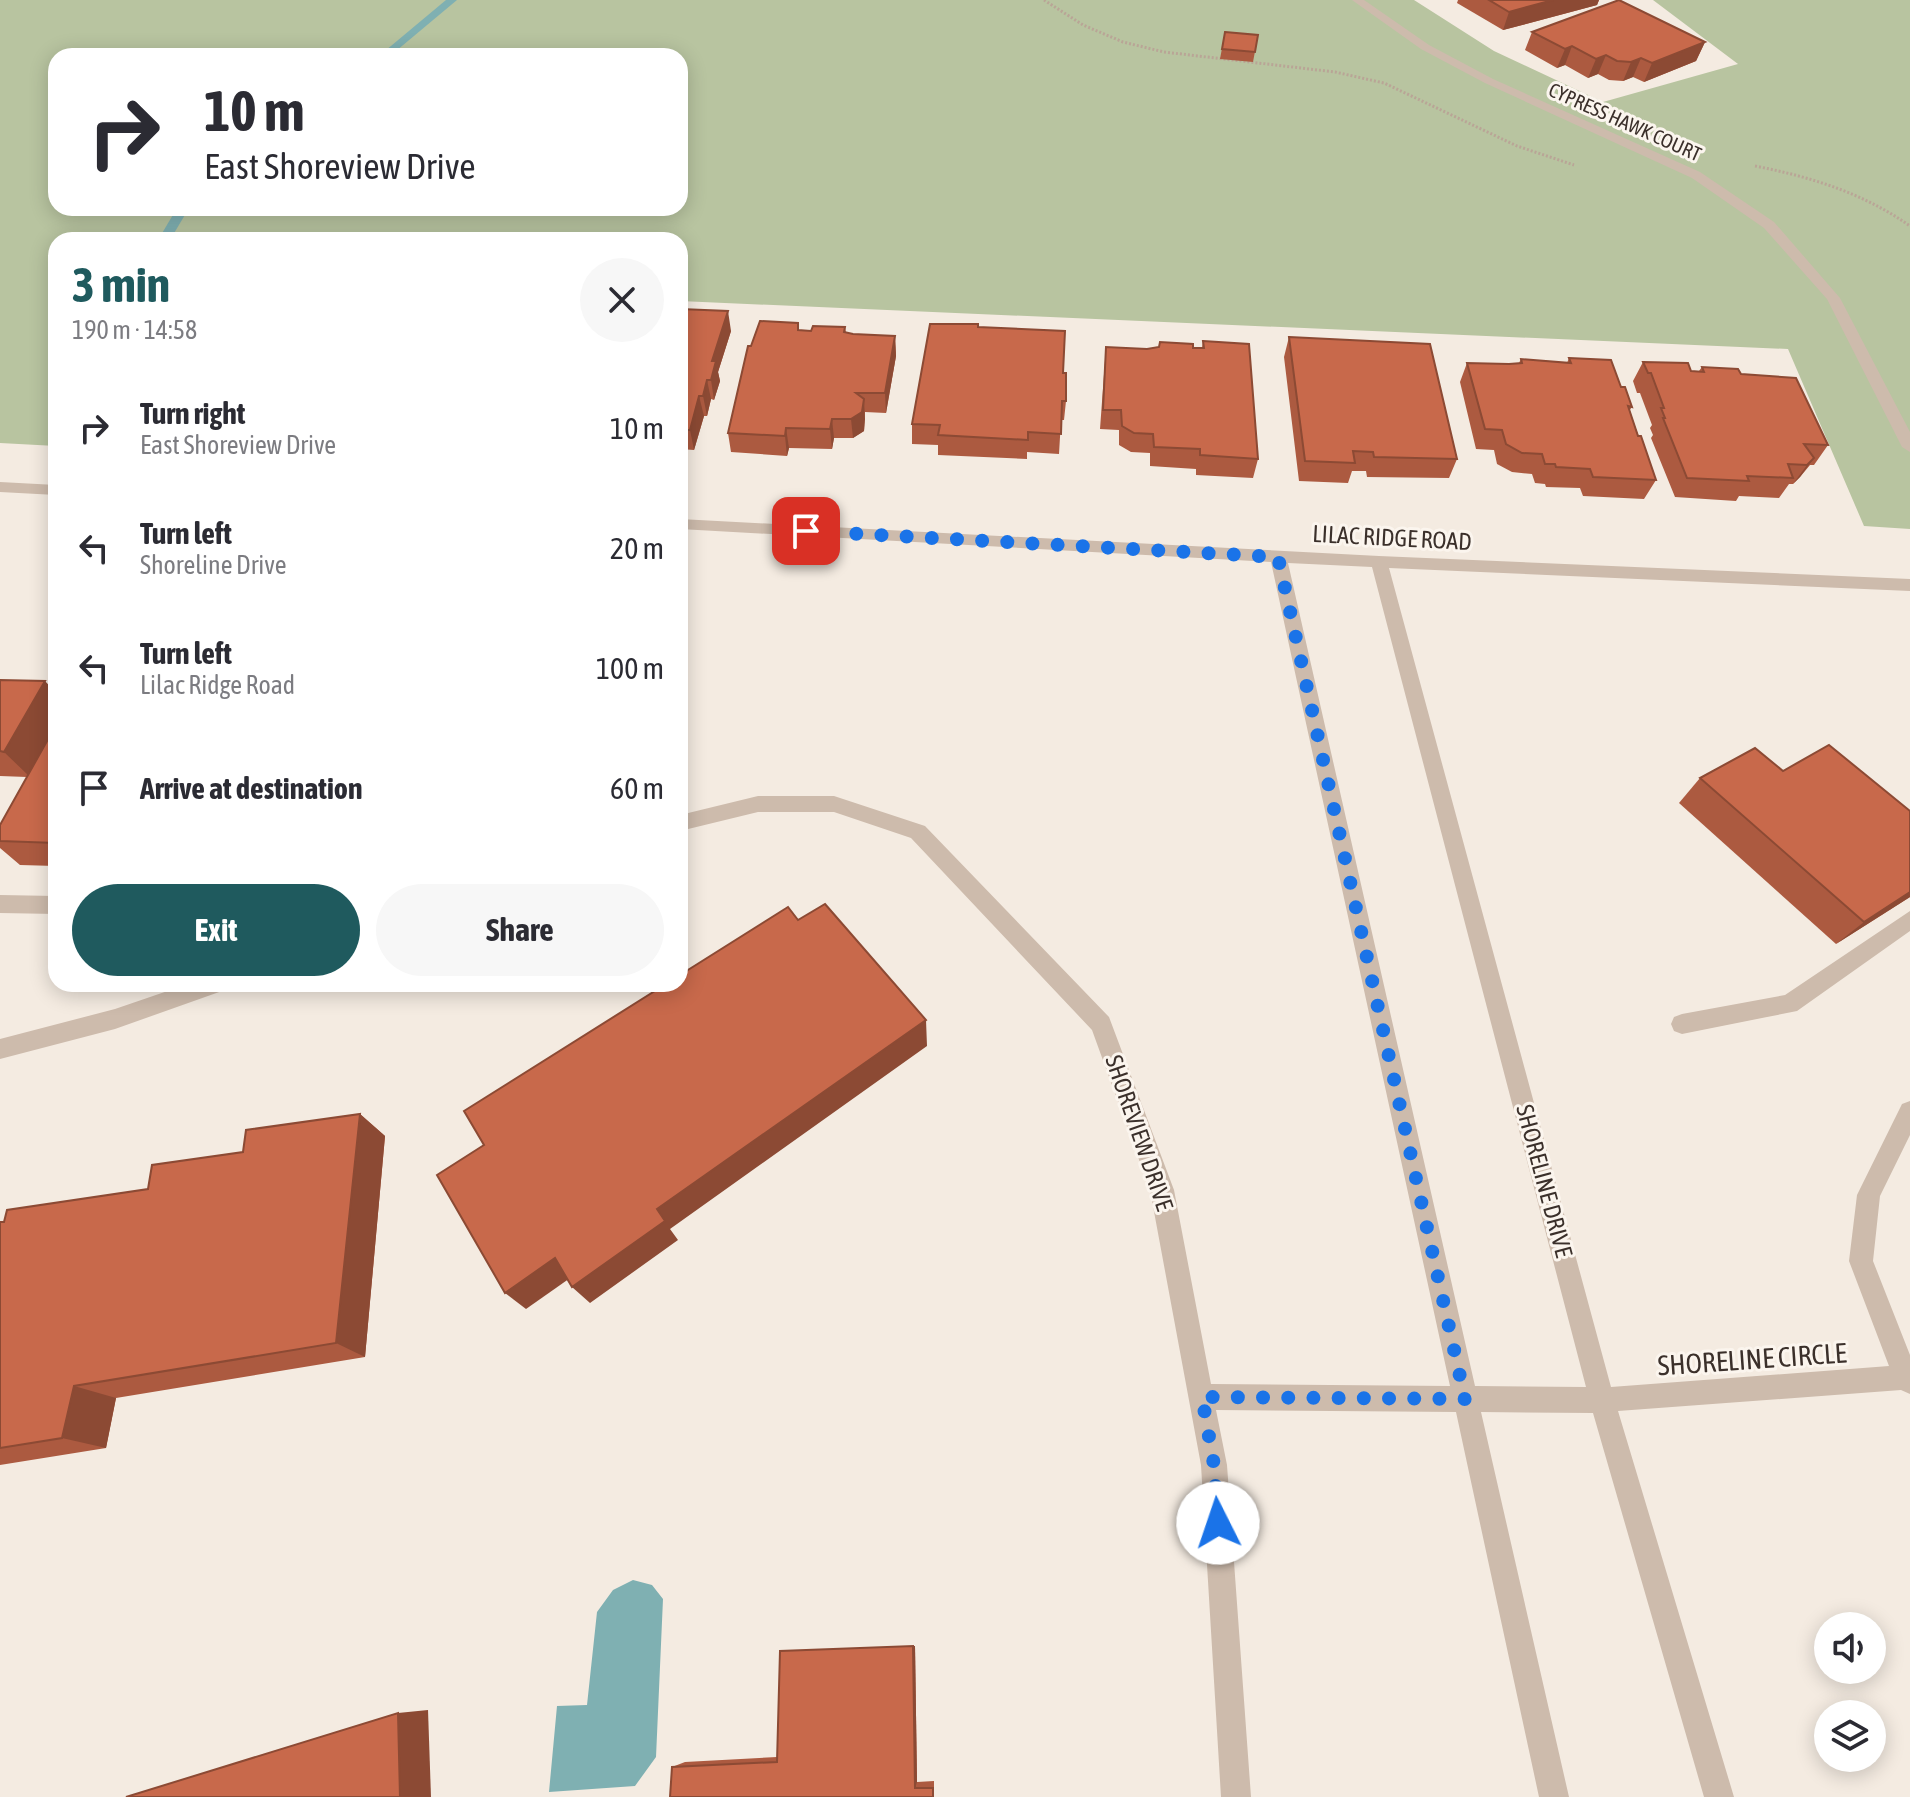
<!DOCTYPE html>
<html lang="en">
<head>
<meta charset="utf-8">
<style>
  body { margin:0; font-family:"Asap Condensed",sans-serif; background:#f7f7f7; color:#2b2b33; height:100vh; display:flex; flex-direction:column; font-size:30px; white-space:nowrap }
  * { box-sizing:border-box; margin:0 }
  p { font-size:26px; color:#7c7c81 }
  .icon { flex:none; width:44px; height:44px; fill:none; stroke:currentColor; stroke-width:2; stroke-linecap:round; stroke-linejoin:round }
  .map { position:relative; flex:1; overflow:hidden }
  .drawer { position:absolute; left:48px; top:232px; width:640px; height:760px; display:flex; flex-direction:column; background:#fff; border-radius:24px; box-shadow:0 4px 20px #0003 }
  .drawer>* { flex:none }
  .hud { position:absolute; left:48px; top:48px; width:640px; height:168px; border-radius:24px; box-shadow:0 4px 20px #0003; background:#fff; color:#2b2b33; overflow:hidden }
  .fabs { position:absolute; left:1814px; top:1612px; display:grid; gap:16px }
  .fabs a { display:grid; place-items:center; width:72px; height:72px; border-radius:50%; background:#fff; box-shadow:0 4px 20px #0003; font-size:40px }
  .pin { position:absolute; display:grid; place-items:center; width:68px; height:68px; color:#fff; margin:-34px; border-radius:16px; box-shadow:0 4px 12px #0006 }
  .me { position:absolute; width:88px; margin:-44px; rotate:356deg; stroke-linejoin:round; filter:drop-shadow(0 0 6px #0008) }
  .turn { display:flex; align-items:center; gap:28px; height:168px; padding:0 24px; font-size:36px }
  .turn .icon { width:104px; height:104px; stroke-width:2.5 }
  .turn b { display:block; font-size:56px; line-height:68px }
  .round { display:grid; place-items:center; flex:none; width:84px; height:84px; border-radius:42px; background:#f7f7f7 }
  .headline { display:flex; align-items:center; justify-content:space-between; height:136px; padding:0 24px }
  h1 { font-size:48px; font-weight:700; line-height:60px; color:#1f5a5e }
  .cta { display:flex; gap:16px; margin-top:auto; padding:16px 24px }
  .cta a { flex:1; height:92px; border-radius:48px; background:#1f5a5e; color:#fff; font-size:32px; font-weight:700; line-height:92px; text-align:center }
  .cta a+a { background:#f7f7f7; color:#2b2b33 }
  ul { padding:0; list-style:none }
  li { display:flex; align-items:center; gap:24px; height:120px; padding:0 24px }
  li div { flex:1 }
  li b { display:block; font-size:30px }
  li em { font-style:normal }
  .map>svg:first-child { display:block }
  .green { fill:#b8c4a0; fill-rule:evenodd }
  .water { fill:#7fb0b2 }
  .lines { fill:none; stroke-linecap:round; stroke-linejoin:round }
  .stream { fill:#7fb0b2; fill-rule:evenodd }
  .path { stroke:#b9a596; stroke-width:3; stroke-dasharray:2 2; stroke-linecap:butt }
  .lane { fill:#cdbbac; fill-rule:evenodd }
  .street { fill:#cdbbac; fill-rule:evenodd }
  .wall { fill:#ac5a40 }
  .shaded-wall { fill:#8c4a34 }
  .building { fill:#c8694b; stroke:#8c4a34; stroke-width:2 }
  .route { stroke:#1a73e8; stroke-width:14; stroke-dasharray:0 25.2 }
  .labels { text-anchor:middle; stroke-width:6; stroke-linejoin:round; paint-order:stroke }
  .far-street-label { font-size:20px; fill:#3b302b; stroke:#fbf5ee }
  .street-label { font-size:24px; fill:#3b302b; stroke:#fbf5ee }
  .near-street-label { font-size:28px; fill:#3b302b; stroke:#fbf5ee }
</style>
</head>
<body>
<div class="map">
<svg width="1910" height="1797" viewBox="0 0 1910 1797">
  <rect width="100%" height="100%" fill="#f4ebe1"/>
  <!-- green -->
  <path class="green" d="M0 0H1414L1494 51 1603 102 1738 64 1653 0H1910V529L1864 526 1788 349 680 301V240H56V446L0 443ZM56 56H680V208H56Z"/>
  <!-- water -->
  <polygon class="water" points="633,1580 652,1585 663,1599 656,1757 635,1786 549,1792 557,1706 587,1705 597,1612 613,1590"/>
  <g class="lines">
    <!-- stream -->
    <g class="stream">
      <polygon points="446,0 457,0 390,56 379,56"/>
      <polygon points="177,208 189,208 170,240 158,240"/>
    </g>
    <!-- path -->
    <g class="path">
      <polyline points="1044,0 1083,25 1123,42 1164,52 1335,72 1384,83 1517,146 1574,165"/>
      <path d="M1755 166C1811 177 1863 193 1910 226"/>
    </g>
    <!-- lane -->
    <polygon class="lane" points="1910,911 1910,931 1797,1011 1682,1034 1674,1031 1671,1024 1674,1017 1682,1014 1785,995"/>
    <!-- street -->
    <g class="street">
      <polygon points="1352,0 1364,0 1429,45 1493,79 1700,172 1774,222 1840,298 1910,432 1910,452 1902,447 1827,299 1764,228 1692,178 1485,83 1421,49"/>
      <polygon points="0,482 56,485 56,495 0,492"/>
      <path d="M680 519 1379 556 1910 579V591L1389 568 1611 1387 1889 1366 1849 1261 1857 1195 1902 1104 1910 1101V1135L1880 1196 1873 1261 1910 1355V1394L1901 1390 1618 1411 1734 1797H1704L1593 1413 1481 1412 1569 1797H1539L1456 1412 1216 1410 1227 1465 1251 1797H1221L1201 1465 1150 1190 1092 1030 911 838 834 812H758L680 831V815L758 796H834L925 826 1109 1017 1174 1190 1211 1384 1450 1386 1271 562 680 529ZM1288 563 1372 567 1586 1387 1475 1386Z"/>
      <polygon points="0,895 56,896 56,914 0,913"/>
      <polygon points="188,984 225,984 222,991 115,1029 0,1059 0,1039 115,1009"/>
    </g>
  </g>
  <!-- wall -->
  <g class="wall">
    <polygon points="1458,0 1599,0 1597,5 1503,30 1457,3"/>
    <polygon points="1225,32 1258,35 1253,62 1220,59"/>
    <polygon points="1532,32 1705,42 1696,61 1644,82 1633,77 1623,81 1609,80 1598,74 1588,78 1565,65 1557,68 1525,50"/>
    <polygon points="680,309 731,331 718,372 720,381 714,400 711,399 707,416 704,416 694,450 680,449"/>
    <polygon points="798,323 799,330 811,331 845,327 846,333 853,334 895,336 896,356 886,413 865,412 864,431 853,438 834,438 832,449 789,448 787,456 731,452 728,433 751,346"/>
    <polygon points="978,327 1063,373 1066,401 1064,420 1061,420 1059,454 1027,452 1027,459 938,455 938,445 912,444 912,424"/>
    <polygon points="1289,337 1457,459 1449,478 1367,477 1366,471 1352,471 1348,483 1299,481 1284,357"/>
    <polygon points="1203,341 1258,459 1253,478 1196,475 1196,469 1150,466 1150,453 1131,452 1119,445 1119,430 1100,429 1106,347 1147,349 1202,348"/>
    <polygon points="1569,358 1621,387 1632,407 1629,411 1656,480 1644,499 1583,496 1580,488 1546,487 1545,484 1535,483 1532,474 1512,472 1497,464 1494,450 1476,449 1460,382 1467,363 1509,364 1519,363 1521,359 1567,363"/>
    <polygon points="1643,362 1691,371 1699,371 1702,367 1741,374 1828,445 1814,465 1810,465 1800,477 1793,484 1789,484 1779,498 1739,496 1736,501 1675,497 1651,438 1653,435 1650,428 1652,425 1640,393 1637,393 1633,381"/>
    <polygon points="0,680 56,693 56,866 20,865 0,848 0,825 27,777 0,776"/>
    <polygon points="1783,771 1910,811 1910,897 1836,944 1679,803 1700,778"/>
    <polygon points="360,1114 385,1136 365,1357 116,1398 106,1448 0,1465 0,1222 148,1189 243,1152"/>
    <polygon points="915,1646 917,1782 934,1781 934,1797 672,1767 685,1762 777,1757 780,1651"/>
  </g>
  <!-- shaded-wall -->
  <g class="shaded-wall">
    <polygon points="1553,0 1599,0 1597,5 1503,30 1509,12"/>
    <polygon points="1705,42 1696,61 1644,82 1652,63"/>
    <polygon points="1572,46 1565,65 1557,68 1565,49"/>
    <polygon points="1606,55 1598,74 1588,78 1596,59"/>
    <polygon points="1641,58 1633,77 1623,81 1631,62"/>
    <polygon points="728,311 731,331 718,372 720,381 714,400 711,380 712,361"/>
    <polygon points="895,336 896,356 886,413 885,393"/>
    <polygon points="707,380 711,399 707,416 703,396"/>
    <polygon points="699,396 704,416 694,450 690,430"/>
    <polygon points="864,399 865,419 864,431 853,438 851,419"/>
    <polygon points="832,419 834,438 832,449 830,429"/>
    <polygon points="786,428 789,448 787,456 785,436"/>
    <polygon points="1814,458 1800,477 1793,484 1807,465"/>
    <polygon points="45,681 56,693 56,731 30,777 4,752"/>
    <polygon points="1910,892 1910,897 1836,944 1864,922"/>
    <polygon points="926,1020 927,1046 670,1229 678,1240 590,1303 572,1287 657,1209"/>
    <polygon points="360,1114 385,1136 365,1357 336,1343"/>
    <polygon points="555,1258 573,1276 526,1309 505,1293"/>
    <polygon points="74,1386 116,1398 106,1448 62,1438"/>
    <polygon points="913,1646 915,1646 917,1782 915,1788"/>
    <polygon points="428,1710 431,1797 400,1797 398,1713"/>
  </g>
  <!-- building -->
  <g class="building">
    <polygon points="1489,0 1553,0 1509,12"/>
    <polygon points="1619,0 1705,42 1652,63 1641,58 1631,62 1617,61 1606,55 1596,59 1572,46 1565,49 1532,32"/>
    <polygon points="1225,32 1258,35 1255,52 1222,49"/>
    <polygon points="680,309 728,311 712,361 716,361 711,380 707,380 703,396 699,396 690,430 680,430"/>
    <polygon points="760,321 798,323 798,330 811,331 813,326 845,327 844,332 853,334 895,336 885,393 856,393 864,399 862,412 851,419 832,419 830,429 786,428 785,436 728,433 748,346 751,346"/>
    <polygon points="930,324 978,324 978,327 1065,331 1063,373 1066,373 1066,401 1062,401 1061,434 1028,432 1028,440 938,435 940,425 912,424"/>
    <polygon points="1289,337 1430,344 1457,459 1374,457 1373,452 1353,451 1355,463 1305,461"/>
    <polygon points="1203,341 1249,344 1258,459 1200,455 1200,449 1154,447 1153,434 1134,433 1122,426 1121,410 1103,410 1106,347 1147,349 1159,347 1160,342 1193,344 1193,348 1204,348"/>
    <polygon points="1569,358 1611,360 1621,387 1625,387 1632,407 1628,406 1638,436 1641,436 1656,480 1593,477 1590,469 1556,467 1555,464 1545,464 1542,454 1522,453 1506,444 1502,430 1485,429 1467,363 1509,364 1522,363 1521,359 1571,363"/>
    <polygon points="1643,362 1688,363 1691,371 1704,372 1702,367 1738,369 1741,374 1796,378 1828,445 1804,444 1814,458 1807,465 1788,464 1793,478 1747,476 1749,481 1687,478 1663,418 1665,418 1661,408 1664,408 1651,373 1648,373"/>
    <polygon points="0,680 45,681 4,752 0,751"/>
    <polygon points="56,725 56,843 0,841 0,825"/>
    <polygon points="1829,745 1910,811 1910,892 1864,922 1700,778 1755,748 1783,771"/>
    <polygon points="825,904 926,1020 657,1209 665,1221 572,1287 555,1258 505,1293 437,1175 484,1145 464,1111 666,984 680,984 680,975 788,907 798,920"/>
    <polygon points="360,1114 336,1343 74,1386 62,1438 0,1448 0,1222 4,1222 7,1210 148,1189 152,1165 243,1152 246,1130"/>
    <polygon points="913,1646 915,1788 933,1788 933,1797 670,1797 672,1767 777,1762 780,1651"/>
    <polygon points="398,1713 400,1797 126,1797"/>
  </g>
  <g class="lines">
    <!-- route -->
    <polyline class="route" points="806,531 1278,557 1465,1399 1202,1397 1214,1465 1218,1523"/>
  </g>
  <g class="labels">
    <!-- far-street labels -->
    <g class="far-street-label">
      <text transform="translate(1625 122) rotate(24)" y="7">CYPRESS HAWK COURT</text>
    </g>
    <!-- street labels -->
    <g class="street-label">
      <text transform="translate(1392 538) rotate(3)" y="8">LILAC RIDGE ROAD</text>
      <text transform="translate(1139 1133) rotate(71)" y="8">SHOREVIEW DRIVE</text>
      <text transform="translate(1544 1181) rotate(75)" y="8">SHORELINE DRIVE</text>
    </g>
    <!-- near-street labels -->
    <g class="near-street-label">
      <text transform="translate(1752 1359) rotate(-4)" y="10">SHORELINE CIRCLE</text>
    </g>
  </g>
</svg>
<div class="fabs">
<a><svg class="icon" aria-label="sound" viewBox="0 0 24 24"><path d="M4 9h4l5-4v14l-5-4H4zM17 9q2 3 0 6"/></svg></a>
<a><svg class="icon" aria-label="layers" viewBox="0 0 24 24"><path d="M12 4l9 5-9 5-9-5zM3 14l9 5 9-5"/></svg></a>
</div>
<div class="pin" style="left:806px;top:531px;background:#d93025"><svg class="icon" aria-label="arrive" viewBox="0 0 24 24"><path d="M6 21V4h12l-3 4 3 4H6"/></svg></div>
<svg class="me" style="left:1218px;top:1523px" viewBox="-20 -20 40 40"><circle r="19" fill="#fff"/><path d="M0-13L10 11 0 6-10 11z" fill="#1a73e8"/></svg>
<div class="hud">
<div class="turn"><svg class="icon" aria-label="right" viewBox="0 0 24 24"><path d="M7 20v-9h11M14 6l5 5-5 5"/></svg><div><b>10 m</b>East Shoreview Drive</div></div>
</div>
<section class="drawer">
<div class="headline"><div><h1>3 min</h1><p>190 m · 14:58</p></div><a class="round"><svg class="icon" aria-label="close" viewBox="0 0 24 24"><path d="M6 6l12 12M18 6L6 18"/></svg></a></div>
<ul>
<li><svg class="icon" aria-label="right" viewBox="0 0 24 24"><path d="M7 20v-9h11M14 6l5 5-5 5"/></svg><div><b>Turn right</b><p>East Shoreview Drive</p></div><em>10 m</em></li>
<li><svg class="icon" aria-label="left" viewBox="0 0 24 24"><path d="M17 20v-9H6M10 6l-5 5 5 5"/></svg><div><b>Turn left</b><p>Shoreline Drive</p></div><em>20 m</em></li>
<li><svg class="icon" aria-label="left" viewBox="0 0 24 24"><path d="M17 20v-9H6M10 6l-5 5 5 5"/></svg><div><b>Turn left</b><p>Lilac Ridge Road</p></div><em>100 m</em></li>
<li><svg class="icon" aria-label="arrive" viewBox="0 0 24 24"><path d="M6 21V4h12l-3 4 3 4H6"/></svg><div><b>Arrive at destination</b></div><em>60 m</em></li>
</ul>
<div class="cta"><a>Exit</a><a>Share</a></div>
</section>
</div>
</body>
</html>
